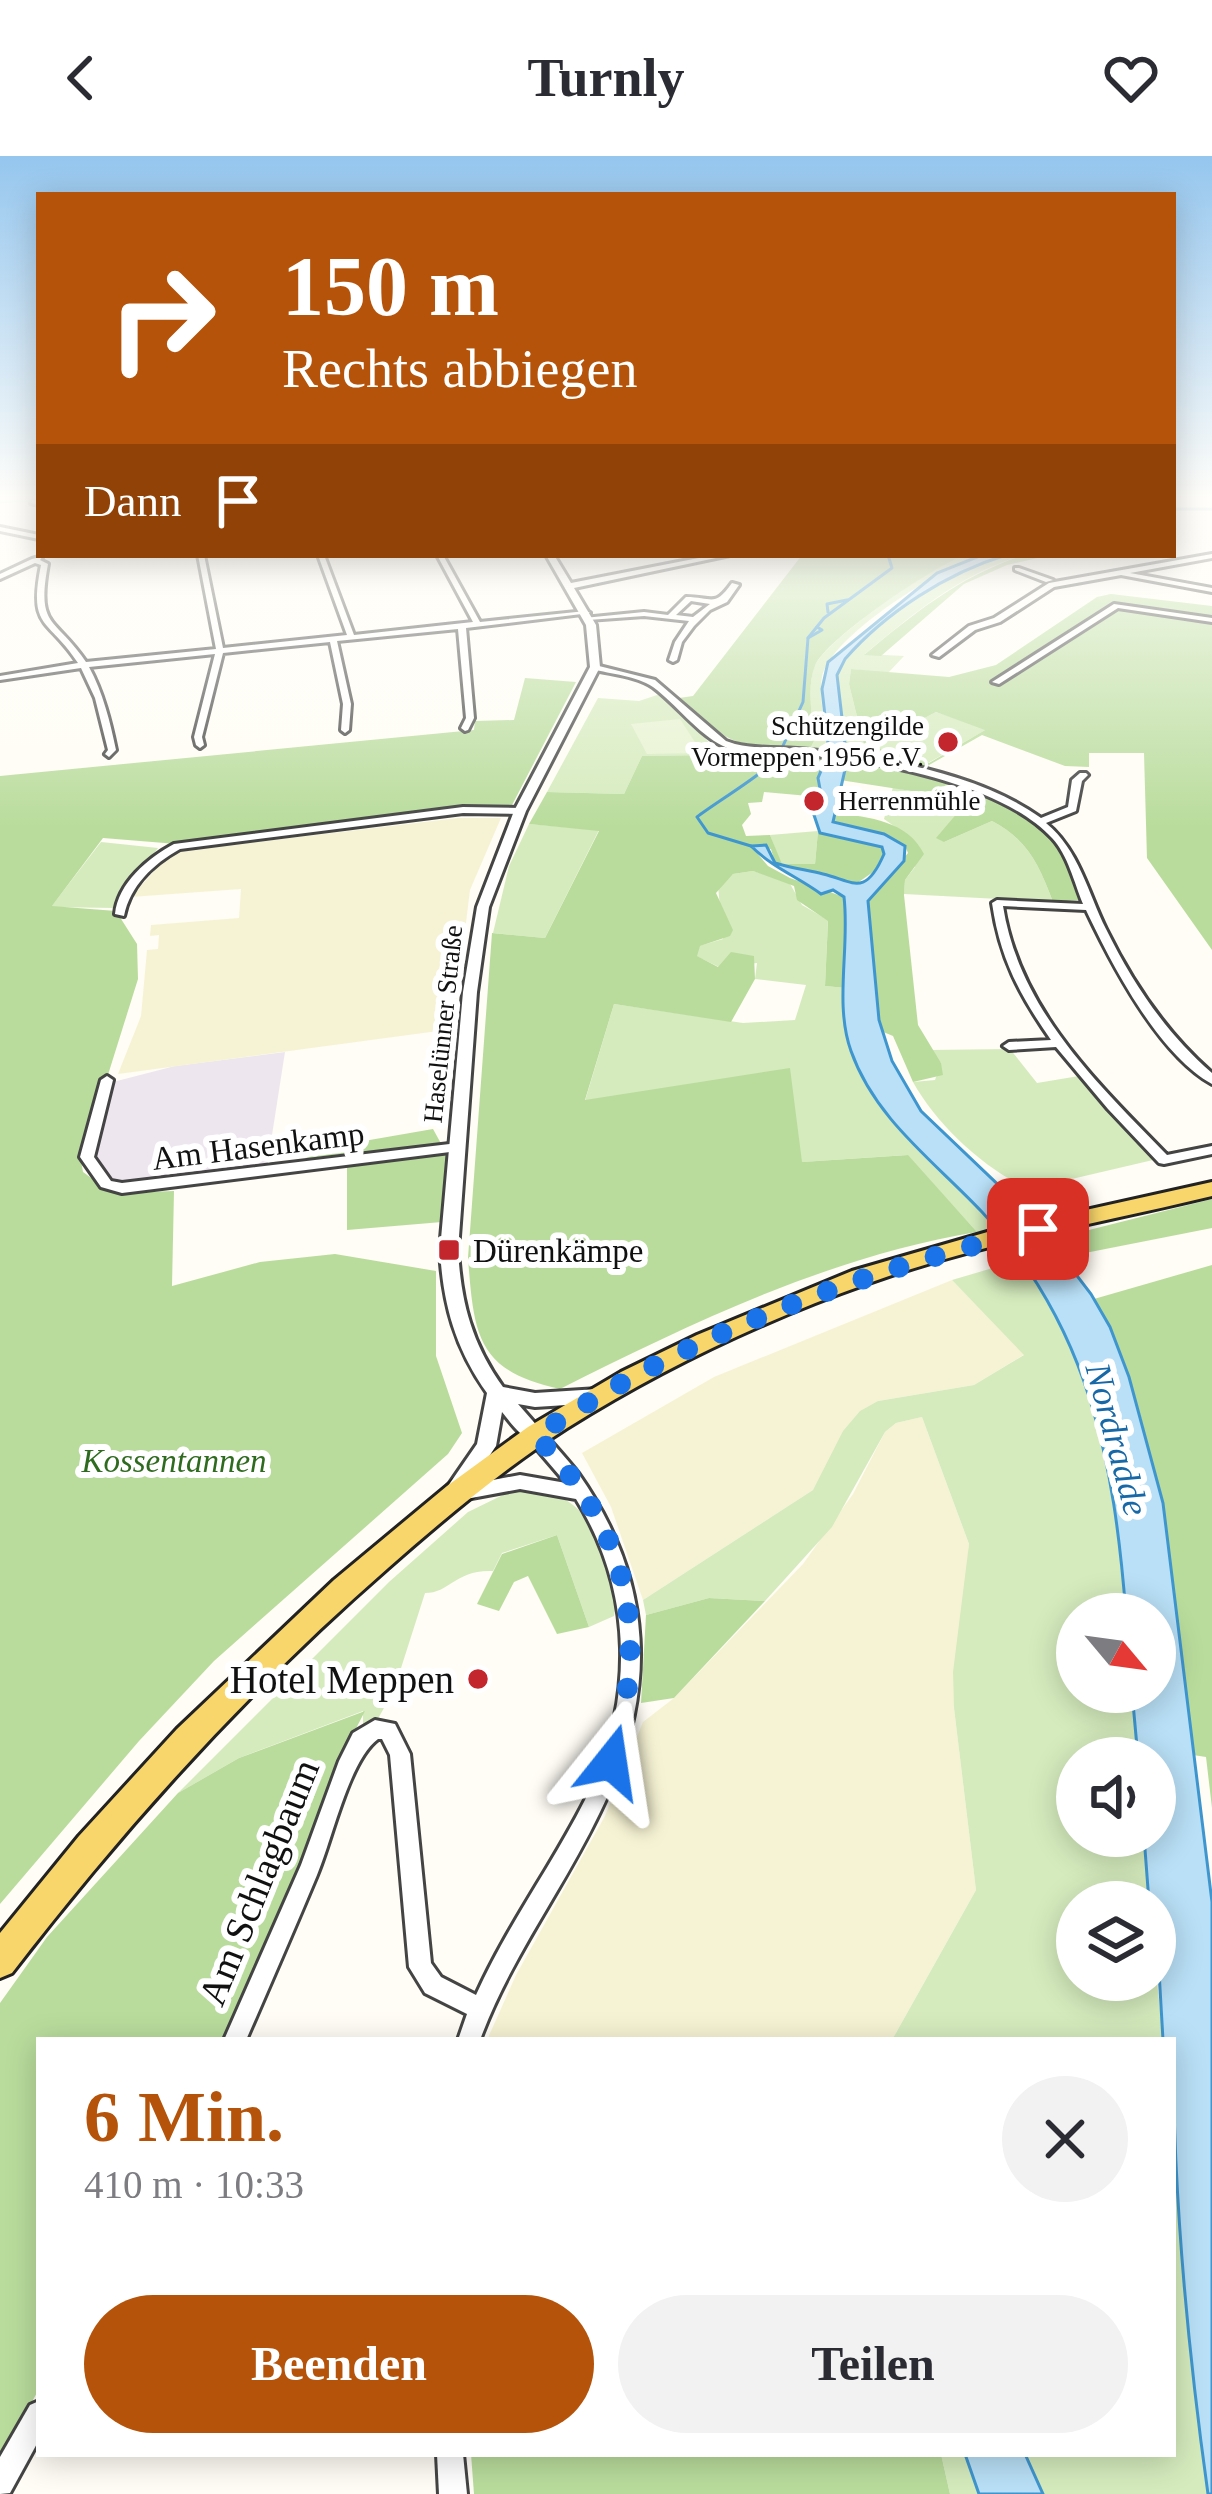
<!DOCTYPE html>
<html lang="de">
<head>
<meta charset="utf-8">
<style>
  body { margin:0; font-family:Georgia,serif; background:#f2f2f3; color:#2b2b33; height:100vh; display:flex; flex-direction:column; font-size:45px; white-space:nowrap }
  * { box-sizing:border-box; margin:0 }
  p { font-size:39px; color:#7c7c81 }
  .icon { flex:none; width:66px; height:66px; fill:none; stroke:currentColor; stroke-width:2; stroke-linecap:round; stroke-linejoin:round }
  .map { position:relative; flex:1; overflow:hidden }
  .details { position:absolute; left:36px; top:1881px; width:1140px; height:420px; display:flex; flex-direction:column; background:#fff; border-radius:0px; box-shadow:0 6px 30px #0003 }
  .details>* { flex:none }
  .top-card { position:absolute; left:36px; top:36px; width:1140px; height:366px; border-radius:0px; box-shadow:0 6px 30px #0003; background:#b45309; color:#fff; overflow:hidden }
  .needle { width:78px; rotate:119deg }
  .tools { position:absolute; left:1056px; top:1437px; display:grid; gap:24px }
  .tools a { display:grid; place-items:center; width:120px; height:120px; border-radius:50%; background:#fff; box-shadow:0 6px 30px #0003; font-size:60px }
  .pin { position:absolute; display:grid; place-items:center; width:102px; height:102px; color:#fff; margin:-51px; border-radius:24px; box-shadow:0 6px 18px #0006 }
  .me { position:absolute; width:132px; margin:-66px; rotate:15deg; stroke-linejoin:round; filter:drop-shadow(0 0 9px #0008) }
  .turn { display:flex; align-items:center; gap:42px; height:252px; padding:0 48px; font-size:54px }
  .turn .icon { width:156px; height:156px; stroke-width:2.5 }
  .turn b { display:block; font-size:84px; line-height:102px }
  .then { display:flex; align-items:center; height:114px; padding:0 48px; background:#0003; gap:24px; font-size:45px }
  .round { display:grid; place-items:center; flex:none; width:126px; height:126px; border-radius:63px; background:#f2f2f3 }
  .summary { display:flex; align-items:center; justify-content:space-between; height:204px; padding:0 48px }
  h1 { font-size:72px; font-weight:800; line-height:90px; color:#b45309 }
  .cta { display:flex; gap:24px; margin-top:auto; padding:24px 48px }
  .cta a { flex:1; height:138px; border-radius:72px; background:#b45309; color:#fff; font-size:48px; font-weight:800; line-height:138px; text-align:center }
  .cta a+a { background:#f2f2f3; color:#2b2b33 }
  header { display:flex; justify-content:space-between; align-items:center; height:156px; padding:0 48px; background:#fff; font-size:54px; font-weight:800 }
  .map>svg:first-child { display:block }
  .industrial { fill:#eee6ef }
  .farmland { fill:#f6f3d4 }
  .green { fill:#d5ebbd }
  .forest { fill:#b9dc9c }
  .pitch { fill:#e6f2cf }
  .water { fill:#b9e0f7; stroke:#3f96cf; stroke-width:3 }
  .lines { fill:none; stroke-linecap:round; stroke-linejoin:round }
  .stream { stroke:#3f96cf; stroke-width:3 }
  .minor-casing { stroke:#444; stroke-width:6 }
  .tertiary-casing { stroke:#444; stroke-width:6 }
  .primary-casing { stroke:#222; stroke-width:6 }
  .minor { fill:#fff; fill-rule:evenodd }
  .tertiary { fill:#fff; fill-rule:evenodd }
  .primary { fill:#f9d66b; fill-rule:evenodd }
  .route { stroke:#1a73e8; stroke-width:21; stroke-dasharray:0 37.8 }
  .poi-dot { fill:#c4262e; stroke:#fff; stroke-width:4.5 }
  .labels { text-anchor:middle; stroke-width:12; stroke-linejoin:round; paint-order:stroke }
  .far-poi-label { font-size:27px; fill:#111; stroke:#fff; text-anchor:end }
  .far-street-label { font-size:27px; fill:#111; stroke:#fff }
  .street-label { font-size:33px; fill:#111; stroke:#fff }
  .poi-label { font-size:33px; fill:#111; stroke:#fff; text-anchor:start }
  .park-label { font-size:33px; font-style:italic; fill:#2f6b1f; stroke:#fff }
  .water-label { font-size:36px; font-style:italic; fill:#1768a6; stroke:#fff }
  .near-poi-label { font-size:39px; fill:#111; stroke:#fff; text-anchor:end }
  .near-street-label { font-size:39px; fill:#111; stroke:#fff }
</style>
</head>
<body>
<header><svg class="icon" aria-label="back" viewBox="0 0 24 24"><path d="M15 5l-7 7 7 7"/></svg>Turnly<svg class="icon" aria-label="heart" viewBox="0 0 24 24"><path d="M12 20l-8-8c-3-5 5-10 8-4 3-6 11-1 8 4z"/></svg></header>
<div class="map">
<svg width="1212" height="2338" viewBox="0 0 1212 2338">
  <rect width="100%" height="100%" fill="#fffdf5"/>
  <!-- industrial -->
  <polygon class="industrial" points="285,896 267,1011 119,1028 92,1005 113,926 175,910"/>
  <!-- farmland -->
  <g class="farmland">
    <polygon points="458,662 501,662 470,734 453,873 118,918 141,860 147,794 158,793 159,779 150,780 151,769 239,762 241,733 131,741 171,696"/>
    <polygon points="952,1124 1025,1198 974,1229 878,1245 813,1334 643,1444 611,1351 582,1297 714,1221"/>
    <polygon points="922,1261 969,1388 954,1552 976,1734 892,1884 487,1884 516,1819 605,1660 643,1566 674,1542 803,1408 853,1338 885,1276 896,1267"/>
  </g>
  <!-- green -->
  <g class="green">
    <path d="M964 399H982C943 410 830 480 822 521 818 543 827 574 829 596L810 593 814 585C813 562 806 532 815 510 824 485 937 407 964 399Z"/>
    <path d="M1006 399H1024C962 417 914 457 865 498L904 500 888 517 851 513 849 528 865 593 862 601 847 599 837 519 845 503C886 457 948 417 1006 399Z"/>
    <polygon points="660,538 722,599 642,600 624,638 547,636 598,542 639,545"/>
    <polygon points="936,556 987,573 928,607 885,604 871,590"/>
    <path d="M893 631 945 644 959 655 944 686 992 665C1028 684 1039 709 1053 746L904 738 905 724 915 711 904 677 884 663Z"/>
    <polygon points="529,668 599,674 545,782 493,777 509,710"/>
    <polygon points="818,675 815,708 781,708 770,679"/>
    <polygon points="101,686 158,692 114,752 51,751"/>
    <path d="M753 715 789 726 802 749 828 764 825 830 846 832C841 946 929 996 996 1072L977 1076 907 999 802 1006 585 945 614 848 743 867 795 864 806 829 755 823 757 807 719 811 696 800 699 790 723 783 718 730 733 718Z"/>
    <path d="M1010 893 1037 927 1079 920 1153 1004 1029 1033C984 1013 937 969 913 926L935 924 941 907 929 894Z"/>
    <path d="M1020 1104C1098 1210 1116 1330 1126 1458H1077V1536H1132L1138 1602H1077V1680H1144L1149 1746H1077V1824H1155V1805L1163 1884H892L976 1734 954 1552 953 1516 969 1388 922 1261 896 1267 885 1276 832 1371 765 1445 709 1442 646 1459 643 1444 813 1334 843 1275 860 1255 878 1245 974 1229 1024 1199 952 1124Z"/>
    <path d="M513 1334C569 1334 587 1351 605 1403 612 1423 618 1439 614 1460L589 1471 557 1379 502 1397 493 1415C456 1413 450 1437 425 1437L394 1534 375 1568H363V1555L239 1602 178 1637 389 1426 468 1356Z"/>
    <polygon points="1173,1984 1208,2338 950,2338 941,2298 1173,2298"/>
  </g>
  <!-- forest -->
  <g class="forest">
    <path d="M802 399H965C937 408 824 484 815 510 806 532 813 562 814 585L810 593C732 589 738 595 679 542L693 540Z"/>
    <path d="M1024 399H1050L1007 409 964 428 881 500 864 499C914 457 962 419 1024 399Z"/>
    <polygon points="1111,438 1212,450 1212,794 1147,702 1144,597 1089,597 1089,611 1065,610 982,579 922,613 905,608 908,602 929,607 985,574 936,556 873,589 889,597 885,604 862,601 865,593 849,528 851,513 949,521 996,509 1097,441"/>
    <polygon points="525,522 576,526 511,651 463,652 177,688 103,682 52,750 116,755 137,788 138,823 81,1005 83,1016 112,1037 174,1035 172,1130 260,1106 335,1098 436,1115 436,1200 462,1277 448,1298 214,1505 139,1585 0,1748 0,620 474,574 475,565 514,564"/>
    <path d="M789 598 826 603 818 622 820 641 764 636 762 646 748 647 751 658 742 669 746 680 770 679 782 708H815L818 675 882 691 884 698 876 714 853 730 775 707 771 693 751 690 768 710 790 722 844 741 846 832 825 830 828 765 797 744 794 730 753 715 733 718 716 737 733 774 730 780 700 790 697 800 718 811 731 796 754 800 755 823 731 866 614 848 585 944 790 912 802 1006 908 999 977 1076C828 1101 694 1166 560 1233 477 1215 474 1180 468 1102L492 777 545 782 599 675 529 668 547 636 624 638 642 600Z"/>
    <path d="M847 605C907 614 1002 633 1047 677 1063 693 1071 723 1080 744L1053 746C1039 709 1028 684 992 665L944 686 936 682 959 655 924 637 840 624Z"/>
    <path d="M836 657C869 661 908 665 924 698L905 724 904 739 918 869 941 907 943 919 913 926 893 880 881 875 879 864 868 745 908 697 905 690 838 670 833 667Z"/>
    <polygon points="433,973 449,1002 442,1066 347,1074 347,1009 289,998"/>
    <polygon points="1212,1043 1212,1072 1080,1098 1070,1084 1081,1076"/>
    <path d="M1212 1109V1652L1206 1601 1193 1599C1173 1459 1165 1264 1094 1143Z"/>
    <polygon points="557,1379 589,1471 557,1478 528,1420 514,1426 499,1455 477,1448 502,1398"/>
    <polygon points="709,1442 765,1445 674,1542 641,1547 646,1459"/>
    <polygon points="365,1555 347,1590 306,1706 229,1884 39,1884 39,2233 0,2304 0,1847 47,1781 178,1637 239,1602"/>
    <polygon points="471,2298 941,2298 950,2338 474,2338"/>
  </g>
  <!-- pitch -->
  <polygon class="pitch" points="680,563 702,597 647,598 631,568"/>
  <!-- water -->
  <g class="water">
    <path d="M982 399H1006C947 417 886 456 845 503L837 519 847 605 833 666 884 678 905 690 904 705 868 745 879 864 892 905 921 955 1032 1061 1091 1138 1110 1171 1129 1221 1163 1347 1212 1746V2338H1208C1187 2188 1173 2035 1173 1884H1163L1155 1746H1149L1144 1680H1155V1602H1138L1132 1536H1155V1458H1126C1114 1306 1090 1172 982 1056 934 1005 875 963 851 895 834 848 850 791 844 741L833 734 821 738C798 721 773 712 751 690L766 689 775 707C791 712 807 714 823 718 853 725 865 742 884 698L882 691 820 677 814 659 818 650 823 649 818 622 829 596 822 533 828 506 937 417Z"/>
    <polygon points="965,2298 1025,2298 1043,2338 979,2338"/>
  </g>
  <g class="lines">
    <!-- stream -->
    <g class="stream">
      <polyline points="0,346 29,344"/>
      <polyline points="1173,353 1212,353"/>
      <polyline points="828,456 827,448 847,444"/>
      <polyline points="808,482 822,474 817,471"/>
      <polyline points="782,592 803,546 808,482 824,462 892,412 888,399"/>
      <path d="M751 690 708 677 697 661C716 646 771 614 779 598"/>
    </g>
    <defs>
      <g id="minor">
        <polygon points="33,344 39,345 39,349 31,347"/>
        <polygon points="0,371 39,379 39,383 0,375"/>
        <polygon points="1212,398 1212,402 1130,417 1212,432 1212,436 1121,419 1054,431 1000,466 975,474 939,501 932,499 969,470 994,462 1049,427"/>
        <path d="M198 399H204L223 492 347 479 318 399H324L354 479 473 466 437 399H443L480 466 586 455 590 457 466 472 474 562 468 574 465 575 461 572 466 562 458 473 337 485 351 548 349 574 345 577 341 574 343 548 330 486 223 497 202 581 204 589 200 592 196 589 194 581 215 498 89 511C103 537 110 565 116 594L109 601 105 598 108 594 95 542 81 512 0 524V520L78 507C48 461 28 474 41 409L35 407 0 423V418L32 403 43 400 40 404 48 408C36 473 55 460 86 506L216 493Z"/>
        <polygon points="1015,412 1019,412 1053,424 1046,426 1015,414"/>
        <path d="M732 427 739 429 727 446 710 454 694 470 682 486 677 504 673 506 669 504 675 486 689 465 644 460 588 464 584 462 644 456 668 459 686 441C713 441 714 452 732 427ZM691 445 710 448 693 461 676 459Z"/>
        <polygon points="1114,448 1212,462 1212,466 1118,452 999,528 992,526"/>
        <path d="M595 509 655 524 726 585 735 588C760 594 785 591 810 594 884 601 980 618 1041 662L1068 651 1072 624 1080 617H1086L1088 619 1082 625 1076 655 1046 667C1079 694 1088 737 1106 773 1133 828 1166 877 1212 917V928C1158 898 1112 809 1086 754L1003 750C1019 853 1097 927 1167 999L1212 990V998L1164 1008 1159 1007 1108 953 1056 891 1009 894 1003 890 1009 886 1051 884C1019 838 1000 802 992 747L997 744 1083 748C1074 726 1068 699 1052 682 1002 628 876 604 804 599 778 597 747 602 723 590 698 578 676 548 653 531 637 520 611 518 592 513V509Z"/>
        <path d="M463 651 520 652 525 655 520 658 463 657 180 693C153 708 130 730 124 760L115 758C118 727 148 702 174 688Z"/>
        <polygon points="107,920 113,924 94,1001 111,1025 122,1027 458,987 465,991 458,995 122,1037 101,1031 80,1001 101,924"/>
        <path d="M536 1274 542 1275C554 1289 567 1303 578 1317 655 1426 658 1538 600 1656 563 1734 510 1802 480 1884H458L467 1858 425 1837 409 1811 390 1599 382 1583H378C349 1604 332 1684 317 1719 294 1774 270 1829 246 1884H224L301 1709 339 1605 353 1577 375 1564 395 1568 410 1598 431 1807 441 1821 476 1839C507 1770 551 1711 585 1644 635 1547 634 1436 576 1343L520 1333 466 1343 460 1341 458 1336 460 1331 466 1329 520 1319 566 1327 530 1285 528 1280 530 1275Z"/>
        <polygon points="39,2245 39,2284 10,2337 0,2338 0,2301 30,2249"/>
        <polygon points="437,2298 463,2298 467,2338 439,2338"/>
      </g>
      <path id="tertiary" d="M546 399H554L571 427 714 399H730L574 432 596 469 600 511 526 655 489 751 477 836 458 1094C461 1147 472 1188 503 1231L535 1237 598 1233 605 1235 607 1240 605 1245 598 1247 535 1251 518 1248 546 1280 543 1285C526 1290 512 1268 502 1256L496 1290 465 1336 458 1338 451 1336 448 1330 477 1288 487 1237C455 1192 443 1148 440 1094L463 836 477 751 514 655 590 511 586 469Z"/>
      <path id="primary" d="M1212 1026V1040C1097 1068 980 1087 869 1127 764 1164 661 1213 567 1272 503 1313 445 1362 388 1412 248 1534 125 1670 12 1817L0 1822V1777L79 1680 177 1573 334 1424 447 1330 528 1271 621 1216 697 1179 852 1115 991 1075Z"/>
    </defs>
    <!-- minor casing -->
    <use href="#minor" class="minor-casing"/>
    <!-- tertiary casing -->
    <use href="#tertiary" class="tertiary-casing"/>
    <!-- primary casing -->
    <use href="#primary" class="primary-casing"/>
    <!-- minor -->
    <use href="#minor" class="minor"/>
    <!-- tertiary -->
    <use href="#tertiary" class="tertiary"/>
    <!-- primary -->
    <use href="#primary" class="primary"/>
  </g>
  <!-- sky -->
  <linearGradient id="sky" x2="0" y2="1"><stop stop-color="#95c6ee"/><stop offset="0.51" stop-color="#fffefa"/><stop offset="1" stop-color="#fffefa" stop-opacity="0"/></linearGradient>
  <rect width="1212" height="671" fill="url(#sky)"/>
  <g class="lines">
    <!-- route -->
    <path class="route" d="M611 1606C650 1478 631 1377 536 1280 687 1177 862 1116 1038 1073"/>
  </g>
  <!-- markers -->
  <g class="poi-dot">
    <circle cx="948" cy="586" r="12"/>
    <circle cx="814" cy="645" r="12"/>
    <rect x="437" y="1082" width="24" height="24" rx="6"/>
    <circle cx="478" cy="1523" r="12"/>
  </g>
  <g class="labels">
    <!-- far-poi labels -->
    <g class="far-poi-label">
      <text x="924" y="579">Schützengilde<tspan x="924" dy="31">Vormeppen 1956 e.V.</tspan></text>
      <text x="838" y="654" text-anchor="start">Herrenmühle</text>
    </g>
    <!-- far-street labels -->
    <g class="far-street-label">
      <text transform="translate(443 868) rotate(-84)" y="9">Haselünner Straße</text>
    </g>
    <!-- street labels -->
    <g class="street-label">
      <text transform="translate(258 989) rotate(-7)" y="12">Am Hasenkamp</text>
    </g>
    <!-- poi labels -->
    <g class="poi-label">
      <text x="473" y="1106">Dürenkämpe</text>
    </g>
    <!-- park labels -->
    <g class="park-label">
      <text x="174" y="1316">Kossentannen</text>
    </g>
    <!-- water labels -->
    <g class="water-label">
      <text transform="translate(1118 1283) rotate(75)" y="13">Nordradde</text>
    </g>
    <!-- near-poi labels -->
    <g class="near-poi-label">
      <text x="454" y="1537">Hotel Meppen</text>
    </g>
    <!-- near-street labels -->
    <g class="near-street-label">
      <text transform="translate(258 1726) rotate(-68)" y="14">Am Schlagbaum</text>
    </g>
  </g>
</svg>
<div class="tools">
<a><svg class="needle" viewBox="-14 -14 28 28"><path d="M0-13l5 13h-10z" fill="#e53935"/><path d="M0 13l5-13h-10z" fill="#7c7c81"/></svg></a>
<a><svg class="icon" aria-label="sound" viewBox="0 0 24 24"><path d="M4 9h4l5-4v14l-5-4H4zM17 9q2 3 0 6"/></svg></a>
<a><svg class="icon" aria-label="layers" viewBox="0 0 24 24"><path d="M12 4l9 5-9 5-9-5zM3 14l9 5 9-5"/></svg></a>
</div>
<div class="pin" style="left:1038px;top:1073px;background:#d93025"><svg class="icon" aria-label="arrive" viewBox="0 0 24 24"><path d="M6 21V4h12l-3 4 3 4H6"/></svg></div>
<svg class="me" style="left:611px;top:1606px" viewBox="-20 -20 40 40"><path d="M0-17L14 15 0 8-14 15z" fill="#1a73e8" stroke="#fff" stroke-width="4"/></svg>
<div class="top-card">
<div class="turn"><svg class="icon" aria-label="right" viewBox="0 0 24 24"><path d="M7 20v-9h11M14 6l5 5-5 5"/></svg><div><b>150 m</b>Rechts abbiegen</div></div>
<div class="then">Dann<svg class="icon" aria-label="arrive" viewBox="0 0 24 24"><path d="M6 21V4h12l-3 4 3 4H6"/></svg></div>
</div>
<section class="details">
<div class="summary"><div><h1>6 Min.</h1><p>410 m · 10:33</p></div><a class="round"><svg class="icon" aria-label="close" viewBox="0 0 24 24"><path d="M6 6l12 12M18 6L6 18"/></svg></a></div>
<div class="cta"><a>Beenden</a><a>Teilen</a></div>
</section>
</div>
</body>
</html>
